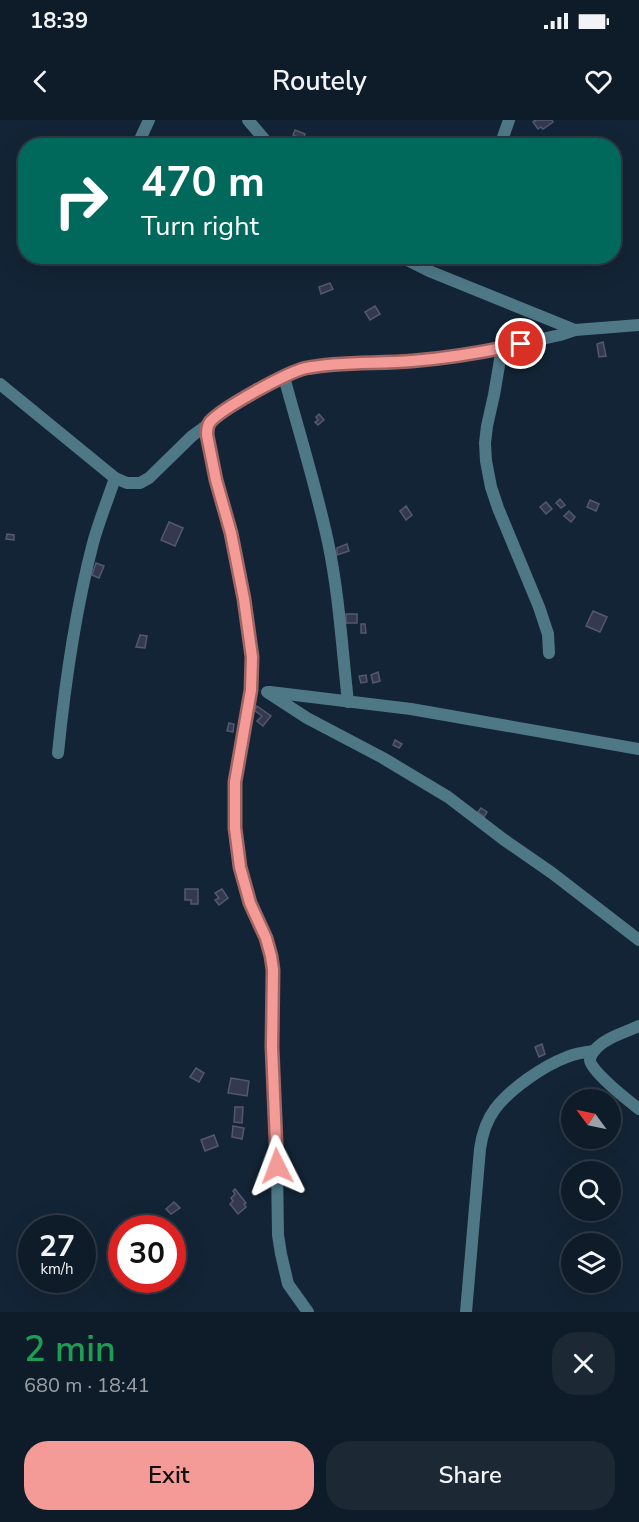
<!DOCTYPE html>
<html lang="en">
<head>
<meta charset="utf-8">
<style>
  body { margin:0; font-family:"Nunito Sans",sans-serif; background:#1c2834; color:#f1f3f6; height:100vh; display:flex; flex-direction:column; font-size:22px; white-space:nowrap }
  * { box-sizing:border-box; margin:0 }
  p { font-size:20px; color:#9ba1a8 }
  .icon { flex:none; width:33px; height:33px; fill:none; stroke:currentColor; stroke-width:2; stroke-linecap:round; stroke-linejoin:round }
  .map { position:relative; height:1192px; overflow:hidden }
  .panel { display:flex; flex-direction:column; background:#0e1b28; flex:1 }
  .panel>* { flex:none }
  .guide { position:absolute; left:18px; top:18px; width:603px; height:126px; border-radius:24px; box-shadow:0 6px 24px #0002,0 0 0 2px #2e3945; background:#00695c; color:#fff; overflow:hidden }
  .needle { width:39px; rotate:303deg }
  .fabs { position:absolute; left:561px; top:969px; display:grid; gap:12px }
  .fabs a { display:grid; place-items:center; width:60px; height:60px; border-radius:50%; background:#0e1b28; box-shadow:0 6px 24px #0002,0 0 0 2px #2e3945; font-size:30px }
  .speed { position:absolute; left:18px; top:1095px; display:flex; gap:12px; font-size:30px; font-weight:700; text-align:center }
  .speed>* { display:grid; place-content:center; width:78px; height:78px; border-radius:50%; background:#0e1b28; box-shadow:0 6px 24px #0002,0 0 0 2px #2e3945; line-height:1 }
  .speed small { font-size:15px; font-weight:400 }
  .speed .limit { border:9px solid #d22; background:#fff; color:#111 }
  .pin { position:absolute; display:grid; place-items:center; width:51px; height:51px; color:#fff; margin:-26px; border:3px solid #fff; border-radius:50%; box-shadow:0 2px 6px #0007 }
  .me { position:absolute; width:66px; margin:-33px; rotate:357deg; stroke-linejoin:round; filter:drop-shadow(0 0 4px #0008) }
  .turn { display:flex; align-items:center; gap:21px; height:126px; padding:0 24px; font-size:27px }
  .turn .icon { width:78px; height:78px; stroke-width:2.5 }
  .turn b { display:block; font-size:42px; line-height:51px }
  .round { display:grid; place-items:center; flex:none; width:63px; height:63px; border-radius:24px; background:#1c2834 }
  .summary { display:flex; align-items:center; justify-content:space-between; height:102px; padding:0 24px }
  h1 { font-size:36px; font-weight:600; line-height:45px; color:#1e9e55 }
  .cta { display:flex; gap:12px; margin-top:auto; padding:12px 24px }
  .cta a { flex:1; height:69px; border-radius:24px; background:#f59b97; color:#111; font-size:24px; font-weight:600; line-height:69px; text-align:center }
  .cta a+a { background:#1c2834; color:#f1f3f6 }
  .status { display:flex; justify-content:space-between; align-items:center; height:42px; padding:0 30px; background:#0e1b28; direction:ltr }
  .status svg { height:16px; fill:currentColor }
  header { display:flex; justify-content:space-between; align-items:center; height:78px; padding:0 24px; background:#0e1b28; font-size:27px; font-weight:600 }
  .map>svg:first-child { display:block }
  .building { fill:#353950; stroke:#535870; stroke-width:1.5 }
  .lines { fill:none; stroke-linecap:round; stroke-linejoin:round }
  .minor { stroke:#4f7887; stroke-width:12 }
  .route-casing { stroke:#9f6562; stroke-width:15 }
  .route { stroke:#f59b97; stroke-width:10 }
</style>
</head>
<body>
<div class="status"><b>18:39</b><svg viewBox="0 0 49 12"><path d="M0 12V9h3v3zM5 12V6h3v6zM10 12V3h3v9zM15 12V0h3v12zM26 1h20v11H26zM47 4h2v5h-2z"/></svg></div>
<header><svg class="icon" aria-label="back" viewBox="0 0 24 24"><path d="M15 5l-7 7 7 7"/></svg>Routely<svg class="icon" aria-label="heart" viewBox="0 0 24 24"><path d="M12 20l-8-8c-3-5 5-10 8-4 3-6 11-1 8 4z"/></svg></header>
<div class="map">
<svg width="639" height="1192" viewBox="0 0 639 1192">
  <rect width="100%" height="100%" fill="#132436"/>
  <!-- building -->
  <g class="building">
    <polygon points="534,0 552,0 553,2 543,9 541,7 538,9 533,2 535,1"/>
    <polygon points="295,10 305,14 303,19 293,15"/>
    <polygon points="330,163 333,169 321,174 319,167"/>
    <polygon points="375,186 380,194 370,200 365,192"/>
    <polygon points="603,222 606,236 599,237 597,224"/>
    <polygon points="319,294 324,300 318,305 315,302 318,300 316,297"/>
    <polygon points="560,379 565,385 561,388 556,383"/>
    <polygon points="590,380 599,384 596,391 587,387"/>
    <polygon points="546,382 552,389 546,394 540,387"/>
    <polygon points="406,386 412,395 406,400 400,391"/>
    <polygon points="569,391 575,397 571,402 564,396"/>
    <polygon points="169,402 183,408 175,426 161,420"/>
    <polygon points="7,414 14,415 14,420 6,419"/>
    <polygon points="347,424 349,431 337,435 337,428"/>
    <polygon points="96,443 104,446 99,458 92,455"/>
    <polygon points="593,491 607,497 600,512 586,506"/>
    <rect x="346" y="494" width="11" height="9"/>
    <polygon points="361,504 365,504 366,513 361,513"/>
    <polygon points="140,515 147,516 145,528 136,527"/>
    <polygon points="378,552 380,561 373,563 371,555"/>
    <polygon points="366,555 367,562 361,563 359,556"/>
    <polygon points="257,586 271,596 263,606 257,601 262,596 254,590"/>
    <polygon points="229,603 234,604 233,612 227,611"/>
    <polygon points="395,620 402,624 399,628 393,625"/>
    <polygon points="481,688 487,692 484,697 478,692"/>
    <polygon points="185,769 198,769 198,784 191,784 191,780 185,780"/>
    <polygon points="222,769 228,778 219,785 215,780 219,778 215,773"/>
    <polygon points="542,924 545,934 539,937 535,927"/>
    <polygon points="196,948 204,953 199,962 190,957"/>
    <polygon points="231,958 249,961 247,976 228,973"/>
    <polygon points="235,987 243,987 242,1003 234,1002"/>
    <polygon points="233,1006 244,1008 242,1019 232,1017"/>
    <polygon points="214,1015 218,1026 205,1031 201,1020"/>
    <polygon points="235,1069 246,1083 244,1084 246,1087 238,1094 230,1084 233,1081 231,1078 235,1074 233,1071"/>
    <polygon points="174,1082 180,1088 171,1094 166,1089"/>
  </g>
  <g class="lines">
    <!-- minor -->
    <g class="minor">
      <polyline points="248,0 270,26"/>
      <polyline points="137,26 149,0"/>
      <polyline points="500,26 509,0"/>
      <polyline points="399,136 429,151 575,210 639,205"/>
      <polyline points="502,228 494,275 487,306 485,323 486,341 491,367 498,388 539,487 548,514 549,533"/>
      <path d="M284 257C299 312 316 366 328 422 339 474 342 528 348 582"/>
      <polyline points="0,264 115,358 127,363 140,363 149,358 192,316 210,303"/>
      <polyline points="267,572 307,598 383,638 448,677 503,719 552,753 639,820"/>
      <polyline points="270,572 411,589 639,629"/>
      <path d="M58 633C65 563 75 492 93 423 99 401 108 379 115 358"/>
      <path d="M639 906C624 913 604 918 594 931 592 933 590 938 590 940 589 950 630 982 639 989"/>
      <polyline points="308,1192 288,1164 281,1134 278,1115 277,1046 272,928 273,850 271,836 266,818 250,783 240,748 235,708 235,662 251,570 252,537 244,479 231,413 216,360 207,315 207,308 210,303 219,294 245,277 299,250 336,244 412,241 480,233 560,215 575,210"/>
      <path d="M466 1192 480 1029C482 1015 486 1001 495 989 510 969 543 946 567 937 576 933 585 932 594 931"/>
    </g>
  </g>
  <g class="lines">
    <defs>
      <path id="route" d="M277 1046 272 927 273 850 271 836 266 818 250 783 240 747 235 708V662L251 570 252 537 244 479 231 413 216 360 207 315C207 310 207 306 210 302 222 288 288 252 306 248 341 241 377 244 412 241 449 238 485 232 521 224"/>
    </defs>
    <!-- route casing -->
    <use href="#route" class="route-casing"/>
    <!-- route -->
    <use href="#route" class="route"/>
  </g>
</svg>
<div class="fabs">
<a><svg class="needle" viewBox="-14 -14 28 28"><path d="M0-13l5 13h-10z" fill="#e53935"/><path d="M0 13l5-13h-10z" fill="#9ba1a8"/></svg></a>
<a><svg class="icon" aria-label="search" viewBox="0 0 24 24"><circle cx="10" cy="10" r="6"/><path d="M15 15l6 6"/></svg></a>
<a><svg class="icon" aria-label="layers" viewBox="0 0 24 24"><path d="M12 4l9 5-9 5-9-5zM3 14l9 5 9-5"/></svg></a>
</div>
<div class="speed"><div>27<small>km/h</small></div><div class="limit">30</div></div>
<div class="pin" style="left:521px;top:224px;background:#d93025"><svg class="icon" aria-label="arrive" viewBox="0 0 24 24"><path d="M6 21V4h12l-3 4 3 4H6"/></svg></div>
<svg class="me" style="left:277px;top:1046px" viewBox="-20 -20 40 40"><path d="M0-17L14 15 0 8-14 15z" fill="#f59b97" stroke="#fff" stroke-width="4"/></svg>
<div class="guide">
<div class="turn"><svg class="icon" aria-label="right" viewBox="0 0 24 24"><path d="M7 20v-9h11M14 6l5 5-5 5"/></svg><div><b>470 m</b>Turn right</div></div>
</div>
</div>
<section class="panel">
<div class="summary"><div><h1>2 min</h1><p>680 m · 18:41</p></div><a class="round"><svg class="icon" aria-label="close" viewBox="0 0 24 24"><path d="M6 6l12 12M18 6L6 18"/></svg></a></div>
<div class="cta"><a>Exit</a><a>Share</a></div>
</section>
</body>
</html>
